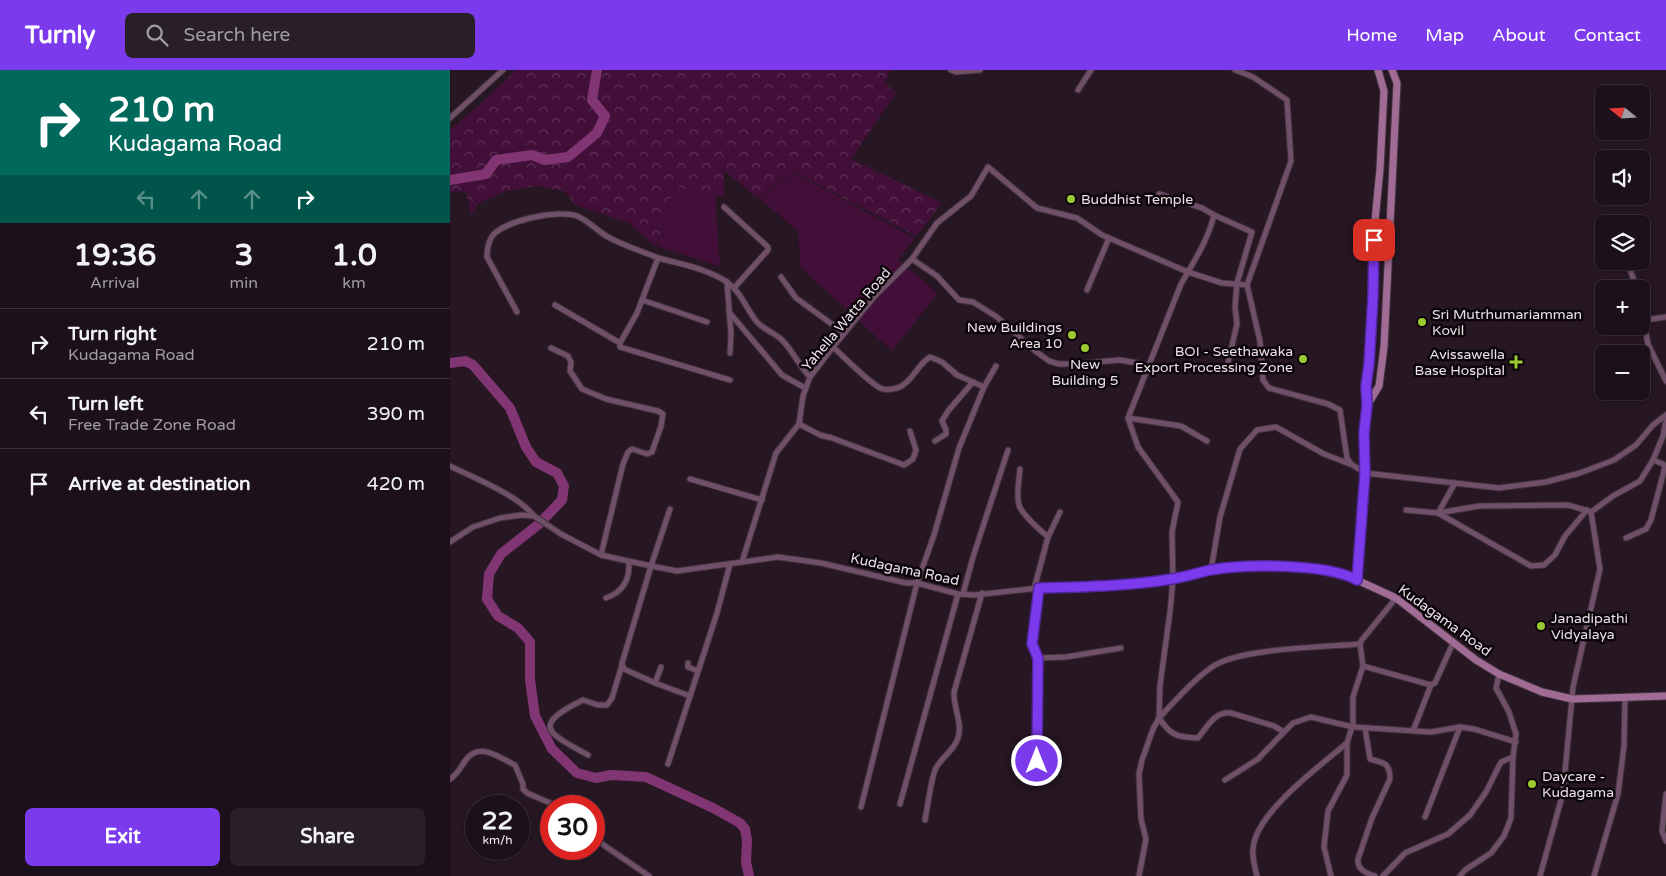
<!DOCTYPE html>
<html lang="en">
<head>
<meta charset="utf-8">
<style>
  body { margin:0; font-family:"Varela Round",sans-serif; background:#291f27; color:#f1f3f6; height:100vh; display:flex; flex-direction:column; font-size:19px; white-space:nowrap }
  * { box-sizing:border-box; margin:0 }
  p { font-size:16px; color:#a09da2 }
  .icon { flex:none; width:28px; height:28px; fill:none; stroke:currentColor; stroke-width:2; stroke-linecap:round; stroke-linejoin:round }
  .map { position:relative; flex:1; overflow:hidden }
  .details { display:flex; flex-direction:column; background:#1c111a; width:450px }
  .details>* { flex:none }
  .guide { background:#00695c; color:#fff; overflow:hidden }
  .needle { width:32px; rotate:288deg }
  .fabs { position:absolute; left:1145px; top:15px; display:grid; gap:10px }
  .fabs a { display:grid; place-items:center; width:55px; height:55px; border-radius:8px; background:#1c111a; box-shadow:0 1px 4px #0004,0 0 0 1px #3a3139; font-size:25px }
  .speed { position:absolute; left:15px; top:725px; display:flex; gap:10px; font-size:25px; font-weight:700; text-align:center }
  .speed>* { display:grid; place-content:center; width:65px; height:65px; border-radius:50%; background:#1c111a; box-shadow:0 1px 4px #0004,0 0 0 1px #3a3139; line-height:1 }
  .speed small { font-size:12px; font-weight:400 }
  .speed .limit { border:8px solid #d22; background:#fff; color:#111 }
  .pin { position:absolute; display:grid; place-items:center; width:42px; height:42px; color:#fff; margin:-21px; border-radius:10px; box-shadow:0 2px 8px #0006 }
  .me { position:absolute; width:55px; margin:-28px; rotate:0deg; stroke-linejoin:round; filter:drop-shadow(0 0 4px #0008) }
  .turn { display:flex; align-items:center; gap:18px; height:105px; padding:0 25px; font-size:22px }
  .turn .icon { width:65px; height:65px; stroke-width:2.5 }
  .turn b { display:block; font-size:35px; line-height:42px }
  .lanes { display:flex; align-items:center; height:48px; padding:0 25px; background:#0003; justify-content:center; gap:25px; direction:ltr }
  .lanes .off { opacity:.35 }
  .eta { display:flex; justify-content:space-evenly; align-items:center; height:85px; text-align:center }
  .eta b { font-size:30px; font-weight:800; line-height:35px }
  .cta { display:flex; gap:10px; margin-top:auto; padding:10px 25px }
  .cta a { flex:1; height:58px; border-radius:8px; background:#7c3aed; color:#fff; font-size:20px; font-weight:800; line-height:58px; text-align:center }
  .cta a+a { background:#291f27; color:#f1f3f6 }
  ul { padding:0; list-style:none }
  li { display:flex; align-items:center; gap:15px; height:70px; padding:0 25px; border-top:1px solid #3a3139 }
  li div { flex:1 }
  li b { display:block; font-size:19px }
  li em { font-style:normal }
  header { display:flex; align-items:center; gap:30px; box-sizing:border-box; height:70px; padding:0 25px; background:#7c3aed; color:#fff }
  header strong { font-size:24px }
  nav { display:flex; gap:28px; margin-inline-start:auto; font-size:18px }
  .search { width:350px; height:45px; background:#291f27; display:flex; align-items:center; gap:12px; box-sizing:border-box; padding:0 18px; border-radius:8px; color:#a09da2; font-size:19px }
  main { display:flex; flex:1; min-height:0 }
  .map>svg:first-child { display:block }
  .green { fill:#420f39 }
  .forest { fill:url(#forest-crowns) }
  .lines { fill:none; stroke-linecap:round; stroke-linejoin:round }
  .river { stroke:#813673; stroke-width:10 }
  .street-casing { stroke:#42333e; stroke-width:7 }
  .secondary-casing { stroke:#42333e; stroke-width:9 }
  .street { stroke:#704f68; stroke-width:5 }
  .secondary { stroke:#a06b94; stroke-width:7 }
  .route-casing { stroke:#51269a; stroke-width:12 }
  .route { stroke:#7c3aed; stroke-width:9 }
  .poi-dot { fill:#9dca30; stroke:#0b0509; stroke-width:2 }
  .labels { text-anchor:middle; stroke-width:5; stroke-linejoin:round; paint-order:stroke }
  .poi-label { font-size:14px; fill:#ebe0e8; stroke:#0b0509; text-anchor:start }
  .street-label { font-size:14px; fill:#ebe0e8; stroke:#0b0509 }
</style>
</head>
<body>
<header>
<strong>Turnly</strong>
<div class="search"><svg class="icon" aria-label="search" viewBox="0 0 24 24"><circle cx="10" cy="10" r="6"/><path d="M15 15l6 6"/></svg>Search here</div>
<nav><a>Home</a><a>Map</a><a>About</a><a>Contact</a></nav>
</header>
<main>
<section class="details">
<div class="guide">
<div class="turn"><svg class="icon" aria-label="right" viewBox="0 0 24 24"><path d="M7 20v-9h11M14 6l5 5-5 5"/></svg><div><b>210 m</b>Kudagama Road</div></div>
<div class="lanes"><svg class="icon off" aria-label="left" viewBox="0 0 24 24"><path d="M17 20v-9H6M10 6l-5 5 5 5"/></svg><svg class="icon off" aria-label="ahead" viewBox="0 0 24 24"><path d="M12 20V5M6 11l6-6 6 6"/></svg><svg class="icon off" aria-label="ahead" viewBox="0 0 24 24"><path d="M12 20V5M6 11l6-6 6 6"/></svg><svg class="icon" aria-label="right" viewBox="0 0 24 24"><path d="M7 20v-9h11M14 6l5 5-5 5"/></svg></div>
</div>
<div class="eta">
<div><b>19:36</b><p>Arrival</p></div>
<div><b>3</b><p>min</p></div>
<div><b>1.0</b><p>km</p></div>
</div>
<ul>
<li><svg class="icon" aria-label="right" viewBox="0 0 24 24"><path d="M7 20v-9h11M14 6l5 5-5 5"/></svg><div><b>Turn right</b><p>Kudagama Road</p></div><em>210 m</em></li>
<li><svg class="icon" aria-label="left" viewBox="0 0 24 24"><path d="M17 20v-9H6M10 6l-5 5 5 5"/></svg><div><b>Turn left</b><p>Free Trade Zone Road</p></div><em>390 m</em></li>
<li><svg class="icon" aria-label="arrive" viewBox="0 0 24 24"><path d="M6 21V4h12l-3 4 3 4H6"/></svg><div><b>Arrive at destination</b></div><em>420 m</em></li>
</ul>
<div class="cta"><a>Exit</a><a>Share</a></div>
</section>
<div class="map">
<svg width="1216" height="806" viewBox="0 0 1216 806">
  <defs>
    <pattern id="forest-crowns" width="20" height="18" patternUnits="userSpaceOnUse" patternTransform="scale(1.25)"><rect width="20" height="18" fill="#420f39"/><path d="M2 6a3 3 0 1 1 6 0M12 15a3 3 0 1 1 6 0" fill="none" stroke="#5d3256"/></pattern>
  </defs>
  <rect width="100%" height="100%" fill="#261722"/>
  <!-- green -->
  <g class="green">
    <polygon points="344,103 465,168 448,190 488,223 442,281 351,198 348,161 309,128"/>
    <polygon points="225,116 265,125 270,197 207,176"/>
  </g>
  <!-- forest -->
  <polygon class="forest" points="66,0 441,0 435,12 446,23 401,89 492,133 466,166 344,102 307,128 274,100 274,127 225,116 206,177 179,153 123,134 120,127 114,121 86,116 56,121 29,133 21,144 16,121 0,122 0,60 25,39"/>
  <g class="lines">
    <!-- river -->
    <g class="river">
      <polyline points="0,110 36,104 46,90 82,85 95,90 118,87 147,63 155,46 142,30 147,0"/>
      <polyline points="0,293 15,291 23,295 60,338 76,377 86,392 107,403 114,416 112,430 89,454 51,484 39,504 37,529 48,546 68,558 80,572 80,610 85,646 102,679 127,703 146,708 161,705 196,707 263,738 290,753 295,759 297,770 296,792 299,806"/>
    </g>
    <defs>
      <g id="street">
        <polyline points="501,0 506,2 530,0"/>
        <polyline points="785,0 803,7 837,30 841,91 797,215 810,271 813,310 819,318 878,334 890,340 897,388 901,394 915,403 1049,418 1096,412 1130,403 1164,390 1186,375 1203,355 1216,345"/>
        <polyline points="628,20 641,0"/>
        <polyline points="0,48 53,0"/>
        <polyline points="274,137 318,177 318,180 284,218"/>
        <polyline points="764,145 802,162 787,213 785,237 787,254 777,297"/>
        <polyline points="1177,191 1187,219"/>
        <polyline points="331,207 346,228 394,263"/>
        <polyline points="277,212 281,264 280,283"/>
        <path d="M797 215 772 213 738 202 731 214 678 348 688 377 728 432 722 462 723 509 720 542 710 615 709 648C726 630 742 611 762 597 788 578 875 577 910 574"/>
        <polyline points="637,220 659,168"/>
        <polyline points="192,230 257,252"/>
        <polyline points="105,235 170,273"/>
        <polyline points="1191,235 1198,274 1216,311"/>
        <path d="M67 242 37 187C37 181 38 174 41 168 50 151 109 139 127 146 139 151 147 161 158 167 174 176 192 181 208 188"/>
        <polyline points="279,242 332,305 355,318"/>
        <polyline points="1195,250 1216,247"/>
        <path d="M383 277C395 288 416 310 430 318 436 321 448 319 453 315 464 308 468 294 480 287L492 292 507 305 534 317"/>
        <polyline points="101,278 118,286 121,292 120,301 132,319 156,329 208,341 213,344 211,356 202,382 197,384 182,379 178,382 173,394 151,485"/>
        <path d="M698 299 693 294 670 290 623 294H609L599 291 584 280 547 247 523 232 509 230 487 206 462 189 487 153 521 126 538 97 587 138 627 148 652 165 738 202C749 183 759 166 764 145L752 138 709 124"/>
        <path d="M280 310 170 277V273L187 243 208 188C231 194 258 199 277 212 292 223 296 239 307 252 314 260 325 263 332 270 343 281 349 296 360 307"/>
        <polyline points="678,348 731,356 757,371"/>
        <polyline points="349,354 370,365 382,368 454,395 463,389 466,380 460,361"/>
        <polyline points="485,371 496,364 496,360 492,351 498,341 523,312"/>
        <path d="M0 396C24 408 68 425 84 446"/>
        <path d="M570 399C569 411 566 424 569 435 572 445 590 460 598 467L584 519"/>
        <polyline points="240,409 312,430"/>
        <polyline points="1005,413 988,443 1081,496 1094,495 1105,485 1115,466 1137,440"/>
        <polyline points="220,439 201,496 172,593 174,599 205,613 240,626"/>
        <polyline points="956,440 988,443 1029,436 1118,435 1138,441"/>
        <polyline points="598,467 610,442"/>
        <polyline points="1176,468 1196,459 1201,450 1215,397 1213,394 1203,390"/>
        <polyline points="0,472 23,457 50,448 71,445 84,446 111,464 151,485 201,496 227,501 328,487 371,493 456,513 467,513 508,524 525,525 589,518 637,517 723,509 761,500 817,496 859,498 900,506 907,510"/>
        <polyline points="292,492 326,383 349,354 353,326 360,307 383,277 424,227 462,189"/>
        <polyline points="761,500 770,447 790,379 807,360 826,357 874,384 900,394"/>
        <polyline points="513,524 523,487 558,380"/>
        <path d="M156 528C173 522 180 510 179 492"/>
        <polyline points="588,588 616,587 671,578"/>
        <polyline points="238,593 238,597 248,601"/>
        <polyline points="913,596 910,574 911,571 946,528"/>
        <polyline points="205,613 211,597"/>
        <polyline points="903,657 903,627 913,596 981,615 985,613 1003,573"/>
        <path d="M915 658 920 689C933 693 940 692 940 709L922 748 908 789C907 799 915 803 925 806"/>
        <polyline points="963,661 981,615"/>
        <path d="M138 685C98 663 80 656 133 630L148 635H157L162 628 172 595"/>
        <polyline points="218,694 267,543 280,494"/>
        <polyline points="587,708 588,588 582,574 589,518"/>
        <path d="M0 709C7 705 11 697 15 691 29 671 48 687 65 695L73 714V719L77 723 107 736"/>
        <polyline points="775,710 808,689 834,662"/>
        <polyline points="1216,724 1212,761 1216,771"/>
        <polyline points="450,734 508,524"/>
        <polyline points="411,737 467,513 484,465 509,378 534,317 546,296"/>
        <polyline points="975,747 1010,657"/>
        <path d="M475 750C478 734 480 715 485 700 490 688 504 681 508 668 513 654 503 637 504 622L532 523"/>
        <polyline points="144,767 155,776 199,806"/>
        <path d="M689 806 696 769 691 749 689 704 692 690 703 659 709 648C721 666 727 667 748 668 757 657 765 641 781 643L824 656 834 662 843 653 861 647 903 657 981 662 1010 657 1024 659 1066 672"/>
        <path d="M807 806C805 798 802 788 803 779 805 743 871 695 897 673"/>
        <polyline points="881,806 874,777 878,741 897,705 897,673 902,657"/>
        <polyline points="933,806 955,783 998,764 1020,745 1036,722 1051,692 1063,687"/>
        <polyline points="1010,806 1015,800 1041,783 1054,766 1061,748 1063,687 1066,664 1059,642 1046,618 1049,604"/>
        <polyline points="1090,806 1113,723 1123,617 1150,499 1141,442 1163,426 1190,411 1203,390 1213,366 1216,351"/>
        <polyline points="1144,806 1168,724 1174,676 1175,627"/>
      </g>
      <g id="secondary">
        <polyline points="928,0 934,21 930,99 925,151 923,226 919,294 916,316 917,336 913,363 915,403 907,510 946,528 1026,590 1049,604 1092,622 1122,629 1216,626"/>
        <polyline points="917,336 929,316 934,277 947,13 942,0"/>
      </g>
    </defs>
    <!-- street casing -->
    <use href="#street" class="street-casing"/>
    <!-- secondary casing -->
    <use href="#secondary" class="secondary-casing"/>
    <!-- street -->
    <use href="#street" class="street"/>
    <!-- secondary -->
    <use href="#secondary" class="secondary"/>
  </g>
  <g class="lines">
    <defs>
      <path id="route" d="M587 691 588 588 582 574 589 518C633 517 679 516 722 509 735 507 747 503 760 500 795 494 876 493 907 510L915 403 914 363 917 336 916 316 919 294 923 226 924 170"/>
    </defs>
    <!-- route casing -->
    <use href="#route" class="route-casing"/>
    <!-- route -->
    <use href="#route" class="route"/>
  </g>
  <!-- markers -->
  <g class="poi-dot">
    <circle cx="621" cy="129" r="5"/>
    <circle cx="972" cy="252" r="5"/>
    <circle cx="622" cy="265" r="5"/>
    <circle cx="635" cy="278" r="5"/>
    <circle cx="853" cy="289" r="5"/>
    <path d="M1063.5 284.5h5v5h5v5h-5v5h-5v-5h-5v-5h5z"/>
    <circle cx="1091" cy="556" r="5"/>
    <circle cx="1082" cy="714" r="5"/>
  </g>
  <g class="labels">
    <!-- poi labels -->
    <g class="poi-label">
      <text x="631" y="134">Buddhist Temple</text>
      <text x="982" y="249">Sri Mutrhumariamman<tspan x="982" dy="16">Kovil</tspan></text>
      <text x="612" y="262" text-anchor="end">New Buildings<tspan x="612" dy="16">Area 10</tspan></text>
      <text x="843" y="286" text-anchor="end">BOI - Seethawaka<tspan x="843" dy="16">Export Processing Zone</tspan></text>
      <text x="1055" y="289" text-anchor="end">Avissawella<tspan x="1055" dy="16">Base Hospital</tspan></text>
      <text x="635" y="299" text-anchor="middle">New<tspan x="635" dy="16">Building 5</tspan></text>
      <text x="1101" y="553">Janadipathi<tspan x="1101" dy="16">Vidyalaya</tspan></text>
      <text x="1092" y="711">Daycare -<tspan x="1092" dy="16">Kudagama</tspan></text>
    </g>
    <!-- street labels -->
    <g class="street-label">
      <text transform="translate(396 249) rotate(-50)" y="5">Yahella Watta Road</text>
      <text transform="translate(455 499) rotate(12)" y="5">Kudagama Road</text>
      <text transform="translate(995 550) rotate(36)" y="5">Kudagama Road</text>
    </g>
  </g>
</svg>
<div class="fabs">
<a><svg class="needle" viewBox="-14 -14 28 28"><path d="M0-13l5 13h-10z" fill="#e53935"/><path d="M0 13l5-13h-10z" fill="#a09da2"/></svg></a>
<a><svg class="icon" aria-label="sound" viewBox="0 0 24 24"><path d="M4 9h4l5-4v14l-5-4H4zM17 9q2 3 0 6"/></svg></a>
<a><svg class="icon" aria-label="layers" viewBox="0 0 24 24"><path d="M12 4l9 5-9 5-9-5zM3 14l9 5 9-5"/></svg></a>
<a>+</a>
<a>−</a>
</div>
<div class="speed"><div>22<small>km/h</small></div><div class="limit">30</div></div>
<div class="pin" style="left:924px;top:170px;background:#d93025"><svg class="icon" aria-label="arrive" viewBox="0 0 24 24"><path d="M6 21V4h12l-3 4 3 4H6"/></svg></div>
<svg class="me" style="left:587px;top:691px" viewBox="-20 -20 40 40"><circle r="17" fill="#7c3aed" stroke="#fff" stroke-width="3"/><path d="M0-11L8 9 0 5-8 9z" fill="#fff"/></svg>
</div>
</main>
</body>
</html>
